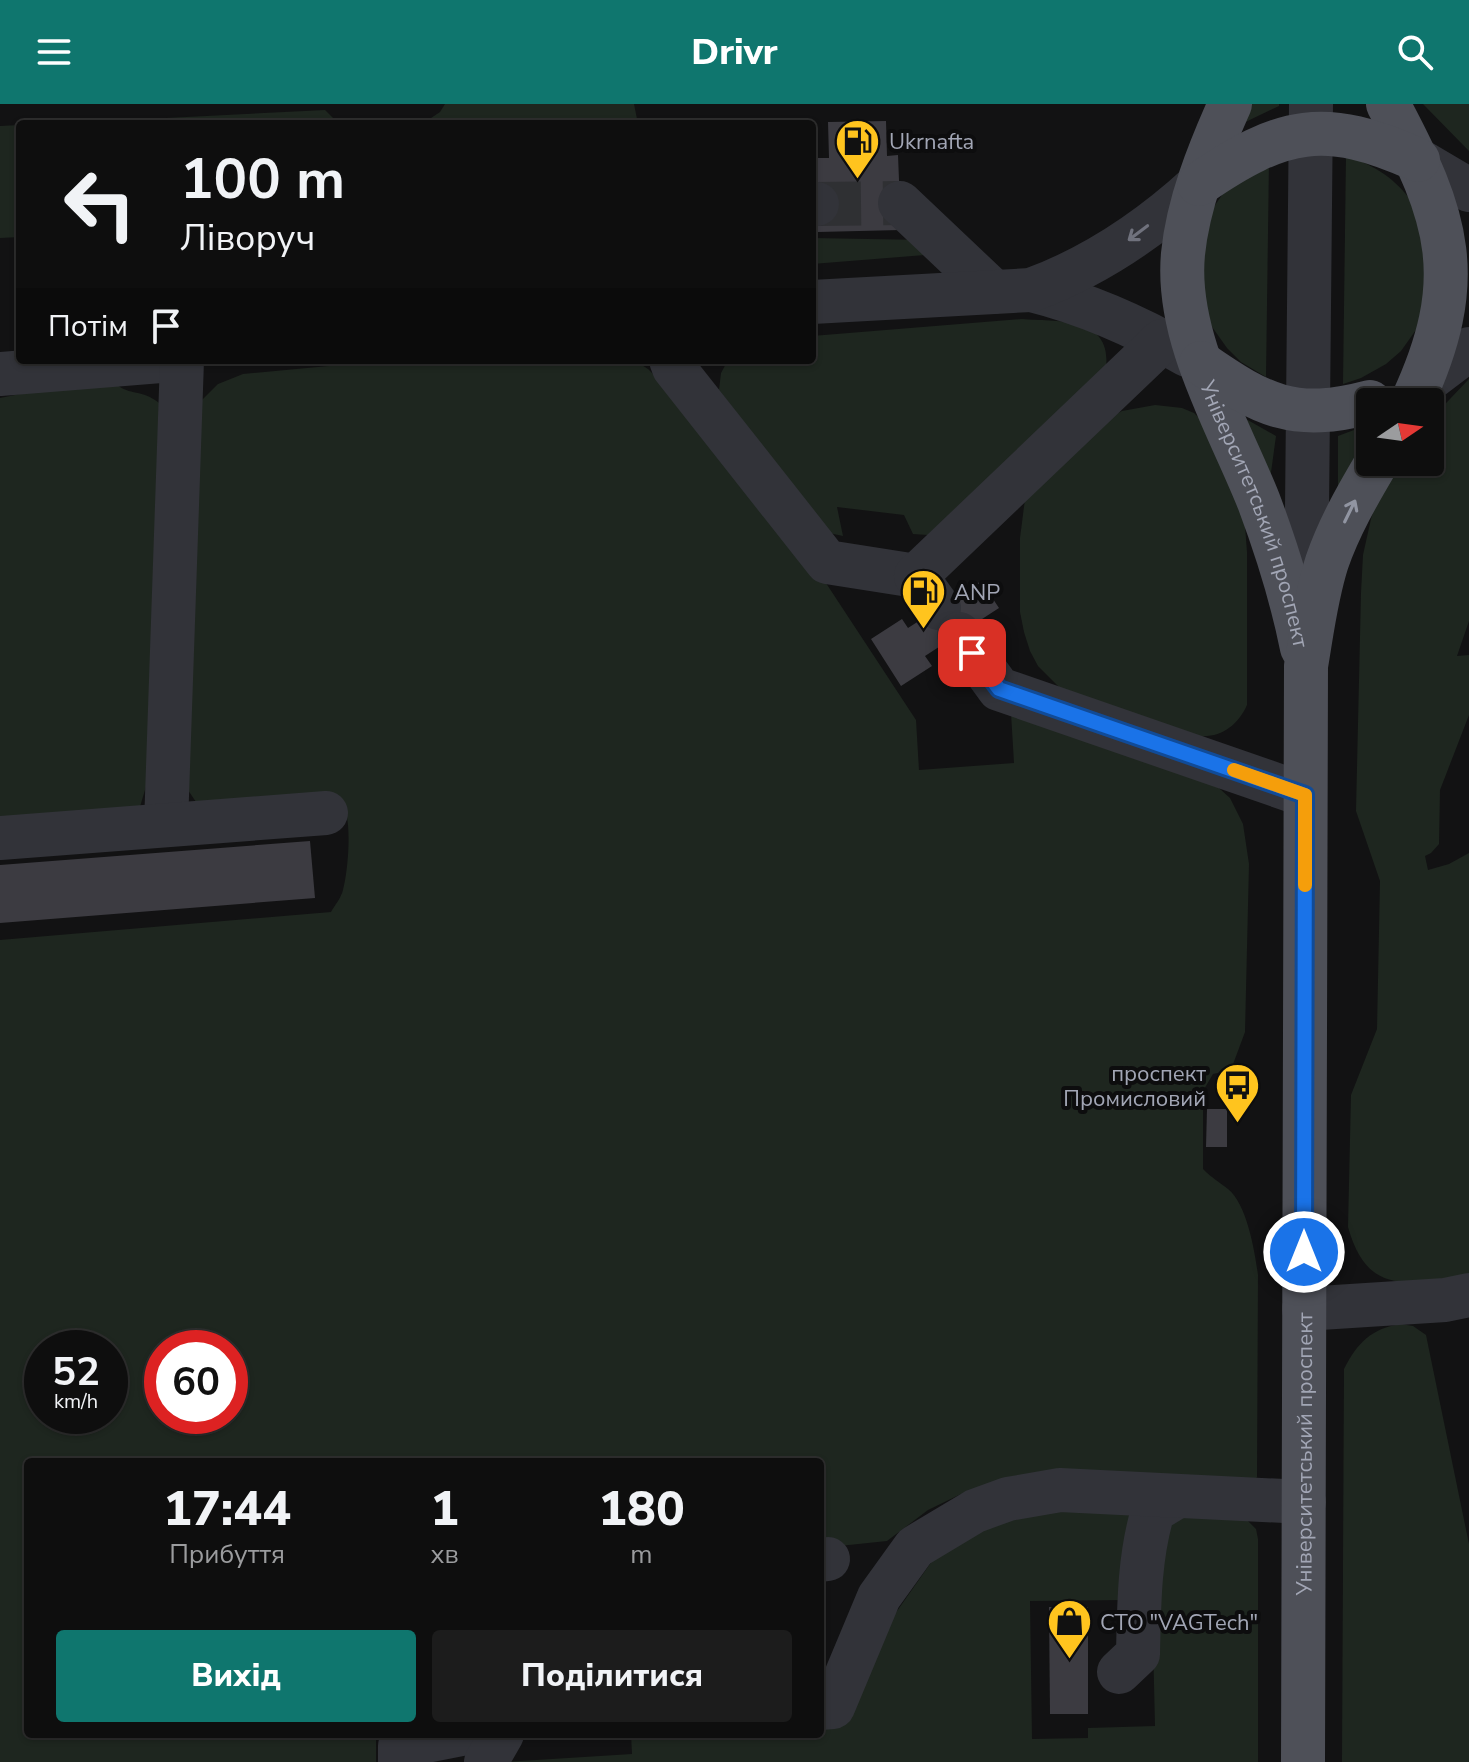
<!DOCTYPE html>
<html lang="uk">
<head>
<meta charset="utf-8">
<style>
  body { margin:0; font-family:"Nunito Sans",sans-serif; background:#1c1c1c; color:#f1f3f6; height:100vh; display:flex; flex-direction:column; font-size:30px; white-space:nowrap }
  * { box-sizing:border-box; margin:0 }
  p { font-size:26px; color:#9b9c9e }
  .icon { flex:none; width:44px; height:44px; fill:none; stroke:currentColor; stroke-width:2; stroke-linecap:round; stroke-linejoin:round }
  .map { position:relative; flex:1; overflow:hidden }
  .details { position:absolute; left:24px; top:1354px; width:800px; height:280px; display:flex; flex-direction:column; background:#0e0e0e; border-radius:8px; box-shadow:0 2px 6px #0004,0 0 0 2px #2e2e2e }
  .details>* { flex:none }
  .banner { position:absolute; left:16px; top:16px; width:800px; height:244px; border-radius:8px; box-shadow:0 2px 6px #0004,0 0 0 2px #2e2e2e; background:#0e0e0e; color:#f1f3f6; overflow:hidden }
  .needle { width:52px; rotate:77deg }
  .fabs { position:absolute; left:1356px; top:284px; display:grid; gap:16px }
  .fabs a { display:grid; place-items:center; width:88px; height:88px; border-radius:8px; background:#0e0e0e; box-shadow:0 2px 6px #0004,0 0 0 2px #2e2e2e; font-size:40px }
  .speed { position:absolute; left:24px; top:1226px; display:flex; gap:16px; font-size:40px; font-weight:700; text-align:center }
  .speed>* { display:grid; place-content:center; width:104px; height:104px; border-radius:50%; background:#0e0e0e; box-shadow:0 2px 6px #0004,0 0 0 2px #2e2e2e; line-height:1 }
  .speed small { font-size:20px; font-weight:400 }
  .speed .limit { border:12px solid #d22; background:#fff; color:#111 }
  .pin { position:absolute; display:grid; place-items:center; width:68px; height:68px; color:#fff; margin:-34px; border-radius:16px; box-shadow:0 4px 12px #0006 }
  .me { position:absolute; width:88px; margin:-44px; rotate:0deg; stroke-linejoin:round; filter:drop-shadow(0 0 6px #0008) }
  .turn { display:flex; align-items:center; gap:28px; height:168px; padding:0 32px; font-size:36px }
  .turn .icon { width:104px; height:104px; stroke-width:2.5 }
  .turn b { display:block; font-size:56px; line-height:68px }
  .then { display:flex; align-items:center; height:76px; padding:0 32px; background:#0003; gap:16px; font-size:30px }
  .eta { display:flex; justify-content:space-evenly; align-items:center; height:136px; text-align:center }
  .eta b { font-size:48px; font-weight:800; line-height:56px }
  .button { display:flex; gap:16px; margin-top:auto; padding:16px 32px }
  .button a { flex:1; height:92px; border-radius:8px; background:#0f766e; color:#fff; font-size:32px; font-weight:800; line-height:92px; text-align:center }
  .button a+a { background:#1c1c1c; color:#f1f3f6 }
  header { display:flex; justify-content:space-between; align-items:center; height:104px; padding:0 32px; background:#0f766e; color:#fff; font-size:36px; font-weight:800 }
  .map>svg:first-child { display:block }
  .green { fill:#1e261f; fill-rule:evenodd }
  .building { fill:#3c3b41 }
  .lines { fill:none; stroke-linecap:round; stroke-linejoin:round }
  .minor-tunnel { stroke:#2f3033; stroke-width:44; stroke-dasharray:44 22; stroke-linecap:butt }
  .minor { stroke:#323339; stroke-width:44 }
  .major { stroke:#4e5058; stroke-width:44 }
  .oneway { stroke:#70727d }
  .oneway2 { stroke:#9195a2 }
  .route-casing { stroke:#114b97; stroke-width:20 }
  .route { stroke:#1a73e8; stroke-width:14 }
  .slow { stroke:#f59e0b; stroke-width:14 }
  .labels { text-anchor:middle; stroke-width:8; stroke-linejoin:round; paint-order:stroke }
  .poi-label { font-size:22px; fill:#a2a6b5; stroke:#0d0d0e; text-anchor:start }
  .street-label { font-size:22px; fill:#a2a6b5; stroke:#0d0d0e }
</style>
</head>
<body>
<header><svg class="icon" aria-label="menu" viewBox="0 0 24 24"><path d="M4 6h16M4 12h16M4 18h16"/></svg>Drivr<svg class="icon" aria-label="search" viewBox="0 0 24 24"><circle cx="10" cy="10" r="6"/><path d="M15 15l6 6"/></svg></header>
<div class="map">
<svg width="1469" height="1658" viewBox="0 0 1469 1658">
  <rect width="100%" height="100%" fill="#121213"/>
  <!-- green -->
  <g class="green">
    <polygon points="445,0 634,0 638,20 422,20 440,8"/>
    <polygon points="1246,0 1279,0 1279,2 1233,24"/>
    <polygon points="1423,0 1469,0 1469,47"/>
    <polygon points="325,6 339,20 47,20"/>
    <polygon points="20,21 20,133 0,134 0,22"/>
    <path d="M1346 51C1372 61 1392 72 1409 94L1432 148 1418 223 1401 247 1386 260 1361 274 1343 280Z"/>
    <polygon points="1269,56 1266,273 1241,258 1227,244 1210,220 1198,183 1211,107 1222,91"/>
    <polygon points="812,134 925,136 925,151 812,160"/>
    <path d="M1022 215C1057 218 1112 212 1106 263L928 431 913 430 904 411 837 403 843 432 829 429 719 286 721 269 728 256H812V232Z"/>
    <path d="M392 256H634L648 265 684 301 822 473 916 616 919 666 1014 659 1011 609 1210 676 1230 694 1243 720 1249 760 1245 928 1232 963 1227 967 1213 970 1203 987V1065C1213 1075 1218 1077 1228 1085 1247 1100 1255 1148 1258 1171L1257 1373 1254 1378 961 1390 928 1406 887 1437 820 1444V1358H28V1630H376V1658H0V836L331 808C335 801 341 794 343 786 348 769 353 712 342 700L198 701 184 680 197 301 218 280 243 270ZM42 1244H110V1312H42ZM162 1244H230V1312H162Z"/>
    <path d="M1469 275V517L1457 552 1469 551V611L1440 686 1439 740 1431 749 1425 752 1428 766 1449 760 1469 749V1172C1411 1178 1368 1195 1348 1123L1351 991 1377 925 1380 777 1356 707 1361 489 1363 451 1371 415 1379 390 1396 358H1430V316Z"/>
    <path d="M116 280C130 292 142 285 159 299L154 656 136 716 0 723V294L40 286Z"/>
    <path d="M1155 301 1182 304 1194 309 1204 319 1243 395 1247 448V601C1238 621 1221 634 1199 632L1060 584 1038 562 1030 547 1024 528 1020 508V434L1025 395 1107 315 1122 307Z"/>
    <polygon points="1230,306 1276,332 1269,383"/>
    <polygon points="1370,320 1370,337 1338,384 1338,332"/>
    <path d="M1401 1220 1413 1222 1426 1231 1469 1440V1658H1342L1344 1265C1357 1239 1372 1224 1401 1220Z"/>
    <polygon points="1060,1402 1144,1408 1127,1496 1030,1497 1032,1635 1088,1634 1088,1624 1155,1622 1152,1495 1163,1411 1246,1415 1256,1425 1258,1435 1258,1658 505,1658 632,1650 631,1630 820,1630 820,1617 937,1450 973,1424"/>
  </g>
  <!-- building -->
  <g class="building">
    <polygon points="886,17 887,52 898,51 901,126 818,128 816,54 829,54 828,18"/>
    <polygon points="981,477 999,504 925,552 932,562 901,582 871,535 902,515 908,524"/>
    <polygon points="310,737 315,794 0,819 0,761"/>
    <polygon points="1207,1005 1227,1005 1227,1043 1206,1043"/>
    <polygon points="1049,1503 1088,1503 1088,1610 1050,1610"/>
  </g>
  <g class="lines">
    <!-- minor-tunnel -->
    <polyline class="minor-tunnel" points="817,100 900,99"/>
    <!-- minor -->
    <g class="minor">
      <polyline points="1418,56 1469,86"/>
      <polyline points="900,99 994,188"/>
      <polyline points="812,100 817,100"/>
      <path d="M1031 186C1087 200 1137 222 1187 251"/>
      <path d="M812 198 1031 186C1094 163 1150 125 1199 80"/>
      <polyline points="671,256 674,264 827,458 916,472"/>
      <polyline points="0,270 173,256"/>
      <polyline points="1423,280 1469,245"/>
      <polyline points="939,504 916,472 1162,237"/>
      <polyline points="1306,507 1311,0"/>
      <polyline points="959,530 999,585 1305,691"/>
      <polyline points="166,721 182,256"/>
      <polyline points="0,734 326,709"/>
      <polyline points="1304,1205 1445,1196 1469,1191"/>
      <polyline points="820,1456 828,1455"/>
      <path d="M1119 1568 1138 1550C1139 1503 1139 1453 1153 1407L1178 1392"/>
      <polyline points="820,1604 833,1603 879,1493 915,1443 975,1407 1008,1395 1060,1386 1304,1398"/>
      <polyline points="400,1658 400,1642 462,1630"/>
      <polyline points="486,1658 502,1630"/>
    </g>
    <!-- major -->
    <g class="major">
      <path id="s1" d="M1230 0C1209 47 1188 99 1183 150 1175 234 1229 322 1259 398 1277 446 1292 494 1302 544"/>
      <path d="M1388 0C1449 114 1469 175 1412 298"/>
      <path d="M1199 80C1282 23 1325 14 1418 56"/>
      <path d="M1201 259C1263 302 1294 318 1370 298"/>
      <path id="s2" d="M1303 1658 1306 562C1312 527 1316 492 1327 458 1339 423 1358 390 1377 358"/>
    </g>
  </g>
  <!-- one-way arrows -->
  <defs><path id="oneway-shaft" d="M-6 0H5M1.5-3L5.5 0L1.5 3" fill="none" stroke-width="1.6" stroke-linecap="round" stroke-linejoin="round" transform="scale(2)"/></defs>
  <use class="oneway" href="#oneway-shaft" transform="translate(1138 129) rotate(143)"/>
  <use class="oneway2" href="#oneway-shaft" transform="translate(1350 407) rotate(-64)"/>
  <g class="lines">
    <defs>
      <polyline id="route" points="972,549 999,585 1305,691 1304,1148"/>
    </defs>
    <!-- route casing -->
    <use href="#route" class="route-casing"/>
    <!-- route -->
    <use href="#route" class="route"/>
    <!-- slow -->
    <polyline class="slow" points="1234,666 1305,691 1305,781"/>
  </g>
  <!-- icons -->
  <defs>
    <symbol id="fuel-pin" viewBox="-11 -11 22 30"><path d="M0 17L-7.5 6A9.5 9.5 0 1 1 7.5 6Z" fill="#ffc41e" stroke="#0d0d0e"/><path d="M-5.5-6h7V0h2V4h1.3V-2.5L3-4.5l.8-.8L6-3V5H2.5V1h-1V6h-7ZM-4.2-4.7v3.2H.2V-4.7Z" fill="#111"/></symbol>
    <symbol id="bus-pin" viewBox="-11 -11 22 30"><path d="M0 17L-7.5 6A9.5 9.5 0 1 1 7.5 6Z" fill="#ffc41e" stroke="#0d0d0e"/><path d="M-5-6H5V4H4V6H2V4H-2V6H-4V4H-5ZM-3.5-4V0h7V-4ZM-3.5 1.2v1.5H-2V1.2ZM2 1.2v1.5H3.5V1.2Z" fill="#111"/></symbol>
    <symbol id="shop-pin" viewBox="-11 -11 22 30"><path d="M0 17L-7.5 6A9.5 9.5 0 1 1 7.5 6Z" fill="#ffc41e" stroke="#0d0d0e"/><path d="M-5-2.5h2.3a2.7 3.5 0 0 1 5.4 0H5L5.5 6h-11ZM-1.5-2.5h3a1.5 2.3 0 0 0-3 0Z" fill="#111"/></symbol>
  </defs>
  <g fill-rule="evenodd">
    <use href="#fuel-pin" x="832" y="12" width="51" height="69"/>
    <use href="#fuel-pin" x="898" y="462" width="51" height="69"/>
    <use href="#bus-pin" x="1212" y="956" width="51" height="69"/>
    <use href="#shop-pin" x="1044" y="1492" width="51" height="69"/>
  </g>
  <g class="labels">
    <!-- poi labels -->
    <g class="poi-label">
      <text x="889" y="45">Ukrnafta</text>
      <text x="954" y="496">ANP</text>
      <text x="1206" y="977" text-anchor="end">проспект<tspan x="1206" dy="25">Промисловий</tspan></text>
      <text x="1100" y="1526">СТО "VAGTech"</text>
    </g>
    <!-- street labels -->
    <g class="street-label">
      <text dy="8" stroke="none"><textPath href="#s1" startOffset="430">Університетський проспект</textPath></text>
      <text dy="8" stroke="none"><textPath href="#s2" startOffset="308">Університетський проспект</textPath></text>
    </g>
  </g>
</svg>
<div class="fabs">
<a><svg class="needle" viewBox="-14 -14 28 28"><path d="M0-13l5 13h-10z" fill="#e53935"/><path d="M0 13l5-13h-10z" fill="#9b9c9e"/></svg></a>
</div>
<div class="speed"><div>52<small>km/h</small></div><div class="limit">60</div></div>
<div class="pin" style="left:972px;top:549px;background:#d93025"><svg class="icon" aria-label="arrive" viewBox="0 0 24 24"><path d="M6 21V4h12l-3 4 3 4H6"/></svg></div>
<svg class="me" style="left:1304px;top:1148px" viewBox="-20 -20 40 40"><circle r="17" fill="#1a73e8" stroke="#fff" stroke-width="3"/><path d="M0-11L8 9 0 5-8 9z" fill="#fff"/></svg>
<div class="banner">
<div class="turn"><svg class="icon" aria-label="left" viewBox="0 0 24 24"><path d="M17 20v-9H6M10 6l-5 5 5 5"/></svg><div><b>100 m</b>Ліворуч</div></div>
<div class="then">Потім<svg class="icon" aria-label="arrive" viewBox="0 0 24 24"><path d="M6 21V4h12l-3 4 3 4H6"/></svg></div>
</div>
<section class="details">
<div class="eta">
<div><b>17:44</b><p>Прибуття</p></div>
<div><b>1</b><p>хв</p></div>
<div><b>180</b><p>m</p></div>
</div>
<div class="button"><a>Вихід</a><a>Поділитися</a></div>
</section>
</div>
</body>
</html>
